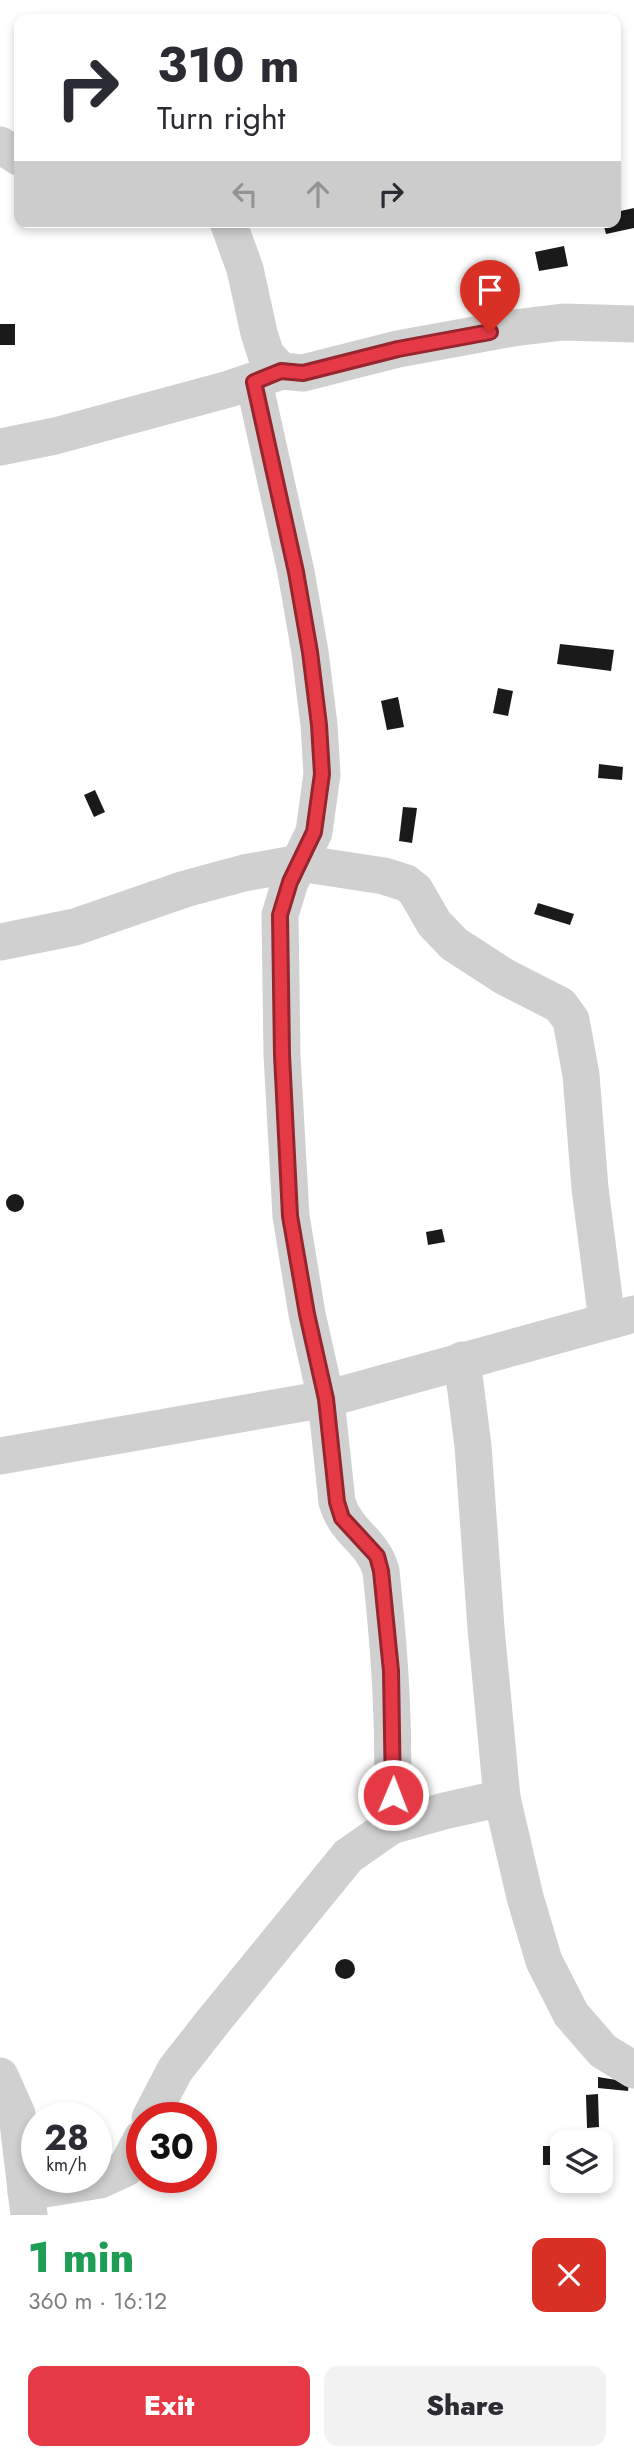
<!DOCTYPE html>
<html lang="en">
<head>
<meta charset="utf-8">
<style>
  body { margin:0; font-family:Jost,sans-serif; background:#f2f2f3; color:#2b2b33; height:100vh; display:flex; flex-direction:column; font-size:26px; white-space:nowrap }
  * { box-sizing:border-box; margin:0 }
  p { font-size:23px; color:#7c7c81 }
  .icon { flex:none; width:38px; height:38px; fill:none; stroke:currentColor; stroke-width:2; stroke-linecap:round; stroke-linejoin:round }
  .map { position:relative; height:2215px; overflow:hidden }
  .side { display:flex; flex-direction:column; background:#fff; flex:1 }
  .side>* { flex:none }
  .hud { position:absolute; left:14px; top:14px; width:607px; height:214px; border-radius:14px; box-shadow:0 4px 10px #0003; background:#fff; color:#2b2b33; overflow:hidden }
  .controls { position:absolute; left:550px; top:2130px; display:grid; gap:14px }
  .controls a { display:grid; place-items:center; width:63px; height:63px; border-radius:14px; background:#fff; box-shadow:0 4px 10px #0003; font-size:35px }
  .speed { position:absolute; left:21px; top:2102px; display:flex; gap:14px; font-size:35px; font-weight:700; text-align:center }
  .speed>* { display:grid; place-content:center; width:91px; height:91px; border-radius:50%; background:#fff; box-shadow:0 4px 10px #0003; line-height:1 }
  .speed small { font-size:18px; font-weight:400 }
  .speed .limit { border:10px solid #d22; background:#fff; color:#111 }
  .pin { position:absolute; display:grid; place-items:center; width:60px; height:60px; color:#fff; margin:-72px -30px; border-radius:50% 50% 50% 0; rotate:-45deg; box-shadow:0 0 7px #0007 }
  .pin .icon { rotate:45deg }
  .me { position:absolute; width:77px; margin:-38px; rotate:1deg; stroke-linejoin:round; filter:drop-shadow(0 0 5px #0008) }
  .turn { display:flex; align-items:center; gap:24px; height:147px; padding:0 28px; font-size:32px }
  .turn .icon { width:91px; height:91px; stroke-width:2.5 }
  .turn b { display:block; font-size:49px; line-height:60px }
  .lanes { display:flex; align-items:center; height:66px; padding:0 28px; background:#0003; justify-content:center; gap:35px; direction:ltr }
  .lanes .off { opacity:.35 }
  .round { display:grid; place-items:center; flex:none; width:74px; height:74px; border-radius:14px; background:#f2f2f3 }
  .overview { display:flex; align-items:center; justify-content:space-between; height:119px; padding:0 28px }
  h1 { font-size:42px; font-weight:800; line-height:52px; color:#1e9e55 }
  .primary-button { display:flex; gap:14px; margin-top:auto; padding:14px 28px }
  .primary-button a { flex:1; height:80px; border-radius:14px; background:#e63946; color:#fff; font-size:28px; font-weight:800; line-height:80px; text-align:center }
  .primary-button a+a { background:#f2f2f3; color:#2b2b33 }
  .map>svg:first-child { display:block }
  .building { fill:#1a1a1a }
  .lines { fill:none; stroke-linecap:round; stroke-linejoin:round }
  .street { stroke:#d0d0d0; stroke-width:37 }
  .route-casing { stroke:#96252e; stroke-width:18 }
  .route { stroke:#e63946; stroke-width:12 }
</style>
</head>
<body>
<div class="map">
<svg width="634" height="2215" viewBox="0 0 634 2215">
  <rect width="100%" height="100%" fill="#fff"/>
  <!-- building -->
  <g class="building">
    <polygon points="634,208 634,228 606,234 603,222 616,222 616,212"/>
    <polygon points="564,246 568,266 539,271 535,252"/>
    <rect x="0" y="324" width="15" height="21"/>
    <polygon points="560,644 614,650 611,671 557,664"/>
    <polygon points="498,688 513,691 508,716 493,713"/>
    <polygon points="398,697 404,727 387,730 381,701"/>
    <polygon points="599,764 623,767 622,780 598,778"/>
    <polygon points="95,790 105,812 94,817 84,795"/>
    <polygon points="403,807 417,808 412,843 399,841"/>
    <polygon points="538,903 574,914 570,925 534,914"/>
    <circle cx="15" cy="1203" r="9"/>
    <polygon points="442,1229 445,1242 428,1245 426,1232"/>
    <circle cx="345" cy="1969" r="10"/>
    <polygon points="598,2077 629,2082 628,2091 598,2088"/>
    <polygon points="598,2094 599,2127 587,2128 586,2095"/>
    <rect x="543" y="2146" width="19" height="19"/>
  </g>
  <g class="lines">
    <!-- street -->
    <g class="street">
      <polyline points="0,145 19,157"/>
      <polyline points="228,222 245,269 259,333 266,355 281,371 303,373 398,349 513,328 563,322 634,324"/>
      <path d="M254 382 296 572 310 652 319 725 322 774 314 832 290 882 280 915 282 1055 291 1216 307 1314 326 1399 337 1502C347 1535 372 1539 381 1571 390 1656 396 1741 391 1826"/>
      <polyline points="0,447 55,436 229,389 276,373"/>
      <polyline points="0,942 75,927 185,889 244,873 299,863 384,876 406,883 415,890 434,923 454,944 505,977 560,1005 571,1020 581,1075 590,1188 607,1321"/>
      <polyline points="462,1360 473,1446 486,1628 502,1798 525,1897 544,1961 571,2014 603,2051 634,2070"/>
      <polyline points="0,1456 326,1399 634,1314"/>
      <polyline points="0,2076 17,2114 29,2215"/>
      <polyline points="150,2118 175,2070 211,2024 348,1856 391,1826 444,1811 502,1798"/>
      <polyline points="26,2192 100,2180 126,2168 142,2138"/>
    </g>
  </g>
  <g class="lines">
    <defs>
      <polyline id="route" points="393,1795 391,1671 381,1571 377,1556 342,1518 337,1502 326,1399 307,1314 290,1216 282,1055 280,915 290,882 314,832 322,774 319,725 310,652 296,572 254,382 281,371 303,373 398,349 490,332"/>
    </defs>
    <!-- route casing -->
    <use href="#route" class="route-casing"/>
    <!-- route -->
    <use href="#route" class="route"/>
  </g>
</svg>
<div class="controls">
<a><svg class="icon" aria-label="layers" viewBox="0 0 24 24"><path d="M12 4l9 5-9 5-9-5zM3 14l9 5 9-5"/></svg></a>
</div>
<div class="speed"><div>28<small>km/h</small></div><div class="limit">30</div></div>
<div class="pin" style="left:490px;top:332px;background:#d93025"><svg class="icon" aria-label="arrive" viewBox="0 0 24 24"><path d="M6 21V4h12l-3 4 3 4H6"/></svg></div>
<svg class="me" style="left:393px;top:1795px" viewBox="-20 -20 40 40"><circle r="17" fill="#e63946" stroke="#fff" stroke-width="3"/><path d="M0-11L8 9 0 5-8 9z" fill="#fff"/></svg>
<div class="hud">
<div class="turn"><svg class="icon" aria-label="right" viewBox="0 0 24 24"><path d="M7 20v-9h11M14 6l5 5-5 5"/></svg><div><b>310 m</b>Turn right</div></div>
<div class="lanes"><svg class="icon off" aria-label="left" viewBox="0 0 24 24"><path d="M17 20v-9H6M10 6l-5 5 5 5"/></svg><svg class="icon off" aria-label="ahead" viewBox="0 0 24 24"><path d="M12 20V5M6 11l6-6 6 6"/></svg><svg class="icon" aria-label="right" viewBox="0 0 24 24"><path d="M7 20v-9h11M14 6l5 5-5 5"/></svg></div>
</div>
</div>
<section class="side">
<div class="overview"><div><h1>1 min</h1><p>360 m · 16:12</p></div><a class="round" style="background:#d93025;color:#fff"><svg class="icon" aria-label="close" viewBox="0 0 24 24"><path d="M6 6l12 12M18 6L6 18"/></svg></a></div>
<div class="primary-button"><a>Exit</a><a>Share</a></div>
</section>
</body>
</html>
